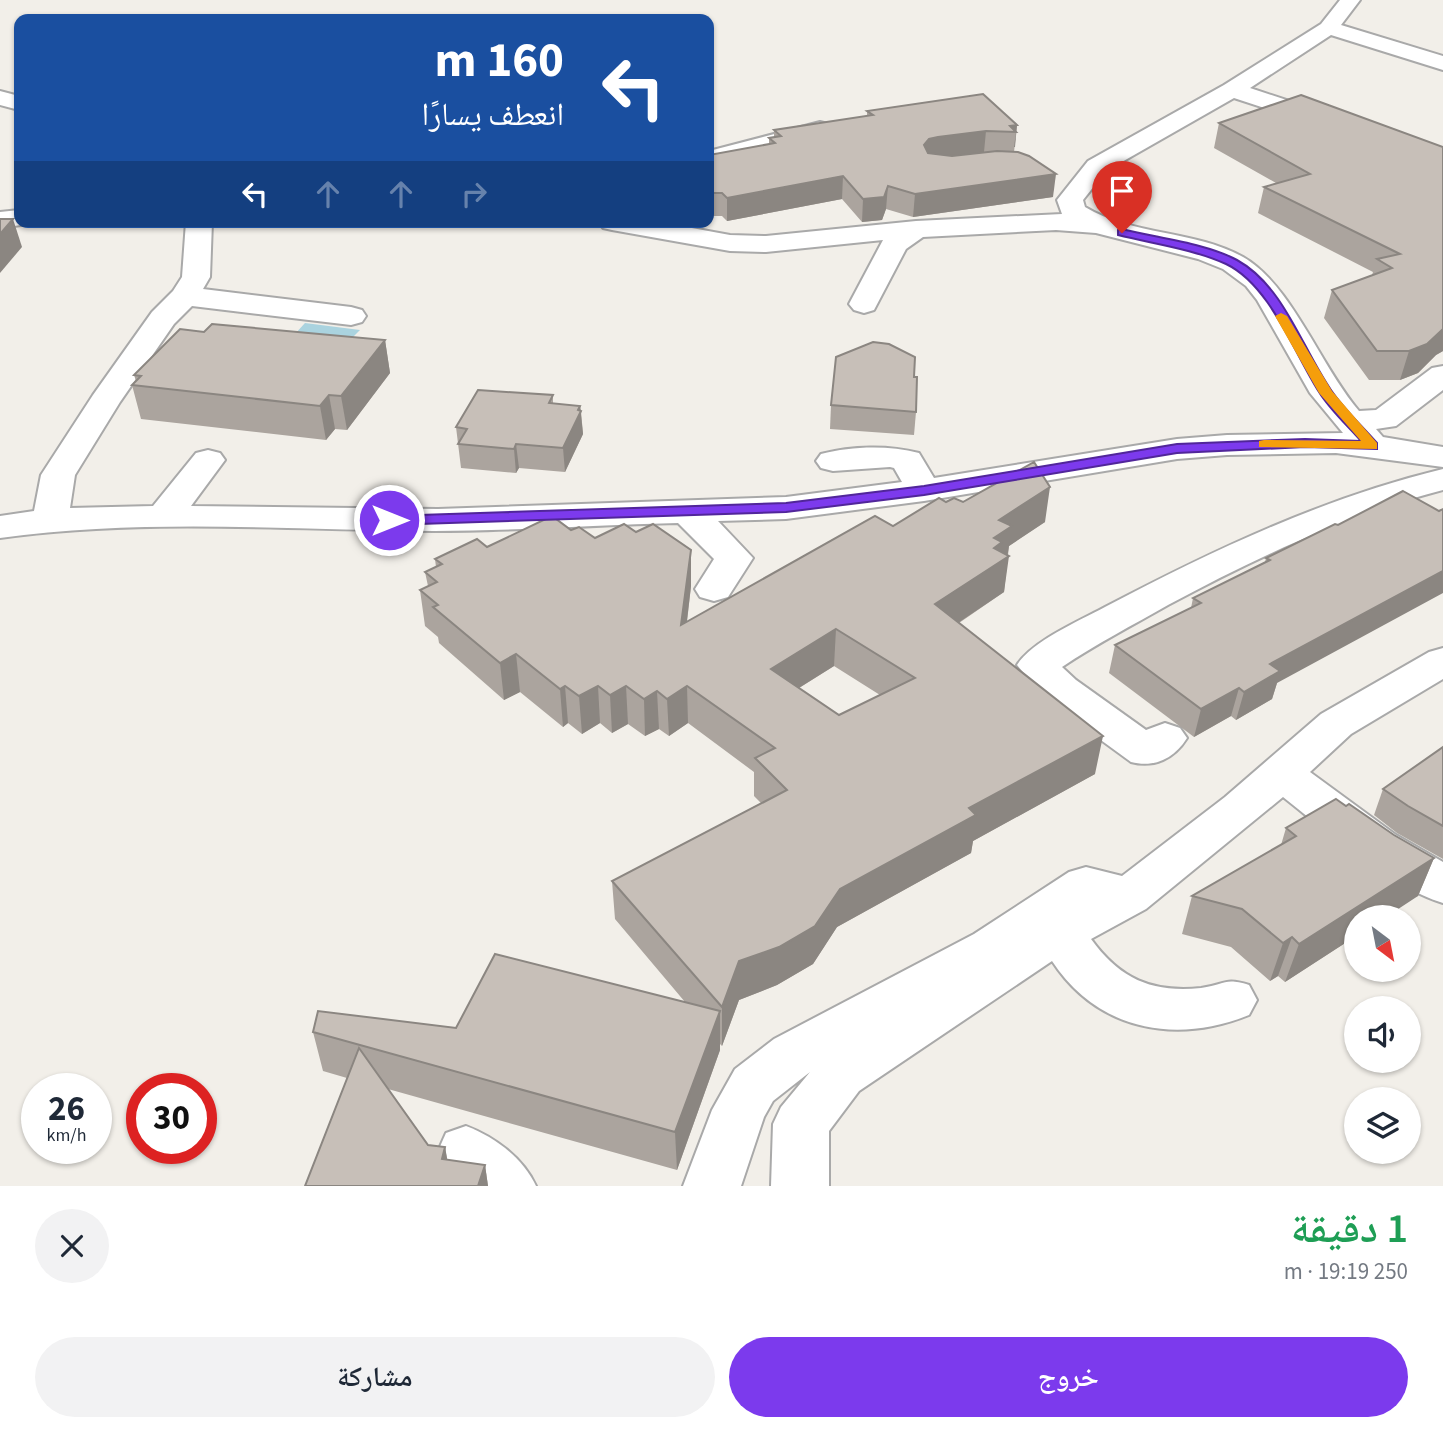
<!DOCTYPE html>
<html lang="ar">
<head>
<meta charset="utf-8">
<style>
  body { margin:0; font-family:"Source Sans 3","Noto Naskh Arabic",sans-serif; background:#f2f2f3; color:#1f2937; direction:rtl; height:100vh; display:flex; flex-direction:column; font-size:26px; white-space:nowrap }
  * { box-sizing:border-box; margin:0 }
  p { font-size:23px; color:#747a83 }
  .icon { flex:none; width:38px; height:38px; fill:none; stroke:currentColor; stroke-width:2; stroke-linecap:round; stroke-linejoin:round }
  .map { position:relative; height:1186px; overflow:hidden; direction:ltr }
  .drawer { display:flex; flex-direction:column; background:#fff; flex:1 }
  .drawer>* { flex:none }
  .top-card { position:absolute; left:14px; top:14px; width:700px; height:214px; border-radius:14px; box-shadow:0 2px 5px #0004; direction:rtl; background:#1a4fa0; color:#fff; overflow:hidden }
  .needle { width:46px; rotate:148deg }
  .buttons { position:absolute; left:1344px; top:905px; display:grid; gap:14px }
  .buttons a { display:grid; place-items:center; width:77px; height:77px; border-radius:50%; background:#fff; box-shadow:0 2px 5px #0004; font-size:35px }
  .speed { position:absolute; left:21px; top:1073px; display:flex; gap:14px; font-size:35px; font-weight:700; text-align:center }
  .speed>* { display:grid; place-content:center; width:91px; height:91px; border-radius:50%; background:#fff; box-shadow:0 2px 5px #0004; line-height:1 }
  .speed small { font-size:18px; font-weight:400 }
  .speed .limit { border:10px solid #d22; background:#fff; color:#111 }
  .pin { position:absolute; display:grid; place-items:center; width:60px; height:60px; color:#fff; margin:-72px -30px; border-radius:50% 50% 50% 0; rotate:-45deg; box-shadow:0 0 7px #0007 }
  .pin .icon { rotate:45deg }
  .me { position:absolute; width:77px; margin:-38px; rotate:90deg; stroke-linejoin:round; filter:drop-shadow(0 0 5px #0008) }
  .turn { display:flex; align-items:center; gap:24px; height:147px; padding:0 35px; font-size:32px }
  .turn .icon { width:91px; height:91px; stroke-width:2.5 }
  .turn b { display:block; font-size:49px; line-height:60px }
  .lanes { display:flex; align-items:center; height:66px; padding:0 35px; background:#0003; justify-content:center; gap:35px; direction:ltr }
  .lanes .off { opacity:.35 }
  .round { display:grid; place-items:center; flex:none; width:74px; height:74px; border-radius:37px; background:#f2f2f3 }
  .head { display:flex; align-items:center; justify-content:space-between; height:119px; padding:0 35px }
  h1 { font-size:42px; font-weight:600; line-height:52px; color:#1e9e55 }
  .action { display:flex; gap:14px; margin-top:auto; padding:14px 35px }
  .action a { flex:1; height:80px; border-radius:42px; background:#7c3aed; color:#fff; font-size:28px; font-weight:600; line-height:80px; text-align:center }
  .action a+a { background:#f2f2f3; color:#1f2937 }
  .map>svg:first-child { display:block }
  .water { fill:#aad3df }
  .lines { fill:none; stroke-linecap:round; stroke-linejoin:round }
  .minor-casing { stroke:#a9a9a9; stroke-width:4 }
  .minor { fill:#fff; fill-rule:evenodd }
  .wall { fill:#aba49e; fill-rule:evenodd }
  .shaded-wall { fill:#8b8681 }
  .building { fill:#c7bfb8; stroke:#8b8681; stroke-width:2; fill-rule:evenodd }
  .route { fill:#7c3aed; stroke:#51269a; stroke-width:2 }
  .slow { fill:#f59e0b }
</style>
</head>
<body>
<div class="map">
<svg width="1443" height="1186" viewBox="0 0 1443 1186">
  <rect width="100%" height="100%" fill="#f2efe9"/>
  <!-- water -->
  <polygon class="water" points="305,323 360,330 350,340 295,334"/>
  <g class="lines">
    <defs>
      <g id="minor">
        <path d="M1340 0H1360L1341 25 1443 56V70L1331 35 1250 88 1335 116 1339 121 1335 126H1319L1234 98 1106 171 1083 200 1085 207C1133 236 1195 230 1243 257 1291 284 1321 367 1359 411L1376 410 1432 368 1443 366V390L1396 426 1376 429 1383 437 1443 447V467L1336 453 1227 455 1177 459 924 501 786 519 718 521 753 558 728 597 714 601 700 597 695 589 714 559 678 523C597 525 515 531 434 531 290 530 143 518 0 538V516L34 511 41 475 93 395 152 312 173 291 182 277 186 222H212L210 277 203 289 351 307 362 310 366 316 362 322 351 325 192 306 174 324 120 402 75 475 70 508 153 506 196 453 208 450 220 453 225 460 191 506 438 509 786 497 902 482 894 468 890 467 833 471 821 468 816 461 821 454C852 446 888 445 919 453L934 478 1177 439 1227 435 1343 433 1310 393 1257 300 1246 286 1223 269 1198 259 1096 233 1056 230 923 237 906 249 874 310 864 313 854 310 849 304 883 240 766 252 730 251 612 230 603 228 599 222H659L730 235 766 236 916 221 1062 214 1057 200 1088 161 1224 85 1321 24Z"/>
        <polygon points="0,91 19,96 19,110 0,105"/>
        <polygon points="820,122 828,124 832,129 828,134 709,166 709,151"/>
        <polygon points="19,210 19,222 28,224 0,228 0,212"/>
        <path d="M1443 469V490C1346 515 1256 558 1168 605 1133 625 1096 644 1062 667L1076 680 1146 730 1165 723 1180 728 1187 738C1174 759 1154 768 1131 762L1046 700 1017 665C1032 641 1079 621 1105 607 1214 550 1323 498 1443 469Z"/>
        <path d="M1443 648V679L1351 734 1310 772 1396 835 1443 862V903C1388 886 1329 833 1283 797L1146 909 1091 939C1120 979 1152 993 1201 988 1225 985 1224 977 1249 985L1257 1000 1249 1015C1175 1045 1097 1030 1052 961L859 1091 829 1131V1186H771L773 1124 781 1107 810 1072 773 1101 764 1117 741 1186H683L712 1110 735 1069 774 1039 974 934 1069 872 1086 867 1122 876 1225 797 1321 714 1429 652Z"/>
        <path d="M466 1126C495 1137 523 1158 536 1186H466L446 1169 438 1151 446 1133Z"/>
      </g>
    </defs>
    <!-- minor casing -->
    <use href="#minor" class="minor-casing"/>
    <!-- minor -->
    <use href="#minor" class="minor"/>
  </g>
  <!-- wall -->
  <g class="wall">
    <polygon points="867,111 1017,125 1014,152 1053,197 913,217 886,209 882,220 862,222 842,199 727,221 722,216 713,216 709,212 709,155 769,144 769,138 774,138 774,130 867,116"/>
    <polygon points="1219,123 1443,147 1443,351 1436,355 1418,373 1400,380 1369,380 1324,318 1332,290 1372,275 1373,272 1258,213 1264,187 1276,183 1214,148"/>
    <polygon points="204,332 385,340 390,373 347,430 335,429 326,440 141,419 132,385 136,381 134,375"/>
    <polygon points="914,377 916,412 914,435 830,429 831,405"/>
    <polygon points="553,395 553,404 580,406 581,411 583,434 565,472 519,468 516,473 461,468 456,427"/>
    <path d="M946 502H963L1045 522 1009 546 1004 592 959 623 1095 774 973 841 971 853 837 927 813 964 777 985 739 1000 722 1046 720 1044V1050L677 1170 388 1089 428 1145 445 1147 447 1160 485 1165 488 1186H305L347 1078 323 1071 313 1032 456 1028 685 1002 615 919 612 881 761 803 754 796V772L688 723 669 736 659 729 645 736 628 724 612 733 600 723 582 734 568 723 563 727 520 692 504 700 439 643 438 637 425 626 420 590 428 586 425 572 436 567 435 559 487 547 571 530 595 538 636 532 691 550V586L687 622 893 526ZM834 666 880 695 839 715 799 688Z"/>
    <polygon points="1335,524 1277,683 1272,699 1236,720 1231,716 1194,737 1109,673 1115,645 1191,608 1193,598 1265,562 1266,558"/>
    <polygon points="1443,747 1443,859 1397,833 1374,815 1383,789"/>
    <polygon points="1346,806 1394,835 1434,858 1418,896 1356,917 1356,936 1285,982 1278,976 1270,981 1231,947 1182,934 1192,896 1281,845 1286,828"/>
  </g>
  <!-- shaded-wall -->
  <g class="shaded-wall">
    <polygon points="1017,125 1015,147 1014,147 1016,132 1010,126"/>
    <polygon points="986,131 984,152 927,162 924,145 929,139 938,137"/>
    <polygon points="1056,174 1053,197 913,217 915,194"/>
    <polygon points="843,176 842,199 727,221 727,198"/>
    <polygon points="888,186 886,209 882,220 862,222 863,199"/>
    <polygon points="13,219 22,247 0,273 0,234"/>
    <polygon points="1443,329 1443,351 1436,355 1418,373 1400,380 1409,351"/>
    <polygon points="385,340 390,373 347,430 341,396"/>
    <polygon points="329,395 335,429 326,440 320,406"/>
    <polygon points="580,406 583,434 565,472 563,448"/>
    <polygon points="516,444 519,468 516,473 514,449"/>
    <polygon points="1050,487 1045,522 1009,546 1007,558 1009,556 1004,592 931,641 935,604 994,538 999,520"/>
    <polygon points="691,550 691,586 682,662 681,625"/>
    <polygon points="1443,571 1443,593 1277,683 1272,699 1236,720 1244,692 1270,664"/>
    <polygon points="836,629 834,666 770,706 771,669"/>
    <polygon points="516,654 520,692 504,700 500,663"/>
    <polygon points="565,686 568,723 563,727 560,689"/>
    <polygon points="598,686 600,723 582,734 579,696"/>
    <polygon points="626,686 628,724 612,733 610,695"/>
    <polygon points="687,686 688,723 669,736 667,699"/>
    <polygon points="1239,688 1231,716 1194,737 1201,709"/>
    <polygon points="657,691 659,729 645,736 644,699"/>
    <polygon points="1103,736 1095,774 973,841 971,853 837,927 813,964 777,985 739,1000 722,1046 722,1007 739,961 840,889 969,808"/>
    <polygon points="1434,858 1418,896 1386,917 1356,917 1356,936 1285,982 1299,944"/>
    <polygon points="1292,937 1278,976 1270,981 1283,943"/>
    <polygon points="720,1011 720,1050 677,1170 675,1132"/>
    <polygon points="445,1147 452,1185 442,1159"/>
    <polygon points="485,1165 488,1186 478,1186"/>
  </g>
  <!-- building -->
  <g class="building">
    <polygon points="983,94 1017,125 1010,126 1016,132 986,131 938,137 929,139 924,145 928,153 952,156 997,151 1018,152 1029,156 1056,174 915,194 888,186 884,197 863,199 843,176 727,198 722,193 713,193 709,189 709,155 775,143 769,138 781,136 774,130 873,115 867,111"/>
    <polygon points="1301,95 1443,147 1443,329 1427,344 1409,351 1377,351 1332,290 1392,268 1377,259 1400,254 1264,187 1310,174 1219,123"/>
    <polygon points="0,219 13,219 0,234"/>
    <polygon points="212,324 385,340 341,396 329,395 320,406 132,385 141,376 134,375 180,329 204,332"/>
    <polygon points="873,342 889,344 915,357 914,377 917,377 916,412 831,405 836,357"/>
    <polygon points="478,390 553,395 549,403 580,406 578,410 581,411 563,448 516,444 514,449 458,444 467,429 456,427"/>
    <path d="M1034 462 1050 487 999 520 1012 526 994 538 1002 542 994 548 1009 556 935 604 1103 736 969 808 976 815 840 889 815 926 779 947 739 961 722 1007 612 881 787 790 755 758 775 748 687 686 667 699 657 691 644 699 626 686 610 695 598 686 579 696 565 686 560 689 516 654 500 663 433 607 438 605 420 590 437 582 425 572 442 564 435 559 477 539 487 547 552 516 571 530 579 527 595 538 624 524 636 532 653 524 691 550 681 625 875 516 893 526 939 498 946 502 954 498 963 502ZM836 629 915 678 839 715 771 669Z"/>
    <polygon points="1403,491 1439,511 1443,509 1443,571 1270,664 1280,671 1244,692 1239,688 1201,709 1115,645 1201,603 1193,598 1270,560 1266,558 1335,524 1338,525"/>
    <polygon points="1443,747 1443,826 1408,806 1383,789"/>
    <polygon points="1336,799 1346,806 1349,804 1394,835 1434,858 1299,944 1292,937 1283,943 1242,909 1192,896 1296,836 1286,828"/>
    <polygon points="495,954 720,1011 675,1132 313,1032 318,1011 456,1028"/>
    <polygon points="359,1048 428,1145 445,1147 442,1159 485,1165 478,1186 305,1186"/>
  </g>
  <!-- route -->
  <path class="route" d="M1122 229C1157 238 1206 243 1237 260 1284 286 1302 348 1331 390 1344 409 1362 426 1377 443V449L1305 447 1177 453 924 495 786 512 389 525 381 520 389 516 786 503 924 486 1177 444 1305 439 1361 441C1347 425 1330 410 1319 392 1294 353 1270 285 1226 264 1193 249 1154 244 1118 235V230Z"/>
  <!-- slow -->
  <polygon class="slow" points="1281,313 1287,316 1332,391 1377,443 1377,449 1259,447 1259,441 1264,440 1361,441 1319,393 1275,316"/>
</svg>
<div class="buttons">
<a><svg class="needle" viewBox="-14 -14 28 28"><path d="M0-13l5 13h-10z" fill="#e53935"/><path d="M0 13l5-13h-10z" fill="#747a83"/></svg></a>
<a><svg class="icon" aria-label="sound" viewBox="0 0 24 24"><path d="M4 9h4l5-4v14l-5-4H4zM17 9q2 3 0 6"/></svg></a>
<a><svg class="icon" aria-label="layers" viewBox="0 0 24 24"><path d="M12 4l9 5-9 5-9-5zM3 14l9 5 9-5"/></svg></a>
</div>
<div class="speed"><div>26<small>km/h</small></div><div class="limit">30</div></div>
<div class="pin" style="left:1122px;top:233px;background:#d93025"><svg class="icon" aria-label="arrive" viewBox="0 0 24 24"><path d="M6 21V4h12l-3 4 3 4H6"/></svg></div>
<svg class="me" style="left:389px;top:520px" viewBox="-20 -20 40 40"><circle r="17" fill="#7c3aed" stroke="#fff" stroke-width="3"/><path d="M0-11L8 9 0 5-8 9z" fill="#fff"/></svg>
<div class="top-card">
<div class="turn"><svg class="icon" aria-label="left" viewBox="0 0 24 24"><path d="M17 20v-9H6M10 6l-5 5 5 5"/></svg><div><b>160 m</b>انعطف يسارًا</div></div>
<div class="lanes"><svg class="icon" aria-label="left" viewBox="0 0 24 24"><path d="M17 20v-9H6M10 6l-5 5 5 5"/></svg><svg class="icon off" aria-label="ahead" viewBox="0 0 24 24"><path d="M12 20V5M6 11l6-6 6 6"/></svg><svg class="icon off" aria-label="ahead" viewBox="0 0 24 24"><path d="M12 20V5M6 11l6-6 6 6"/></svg><svg class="icon off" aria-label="right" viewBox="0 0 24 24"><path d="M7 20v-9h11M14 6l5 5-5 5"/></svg></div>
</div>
</div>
<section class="drawer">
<div class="head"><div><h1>1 دقيقة</h1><p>250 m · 19:19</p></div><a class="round"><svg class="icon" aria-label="close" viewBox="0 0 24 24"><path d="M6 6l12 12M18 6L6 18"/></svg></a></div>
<div class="action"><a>خروج</a><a>مشاركة</a></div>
</section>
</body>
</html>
